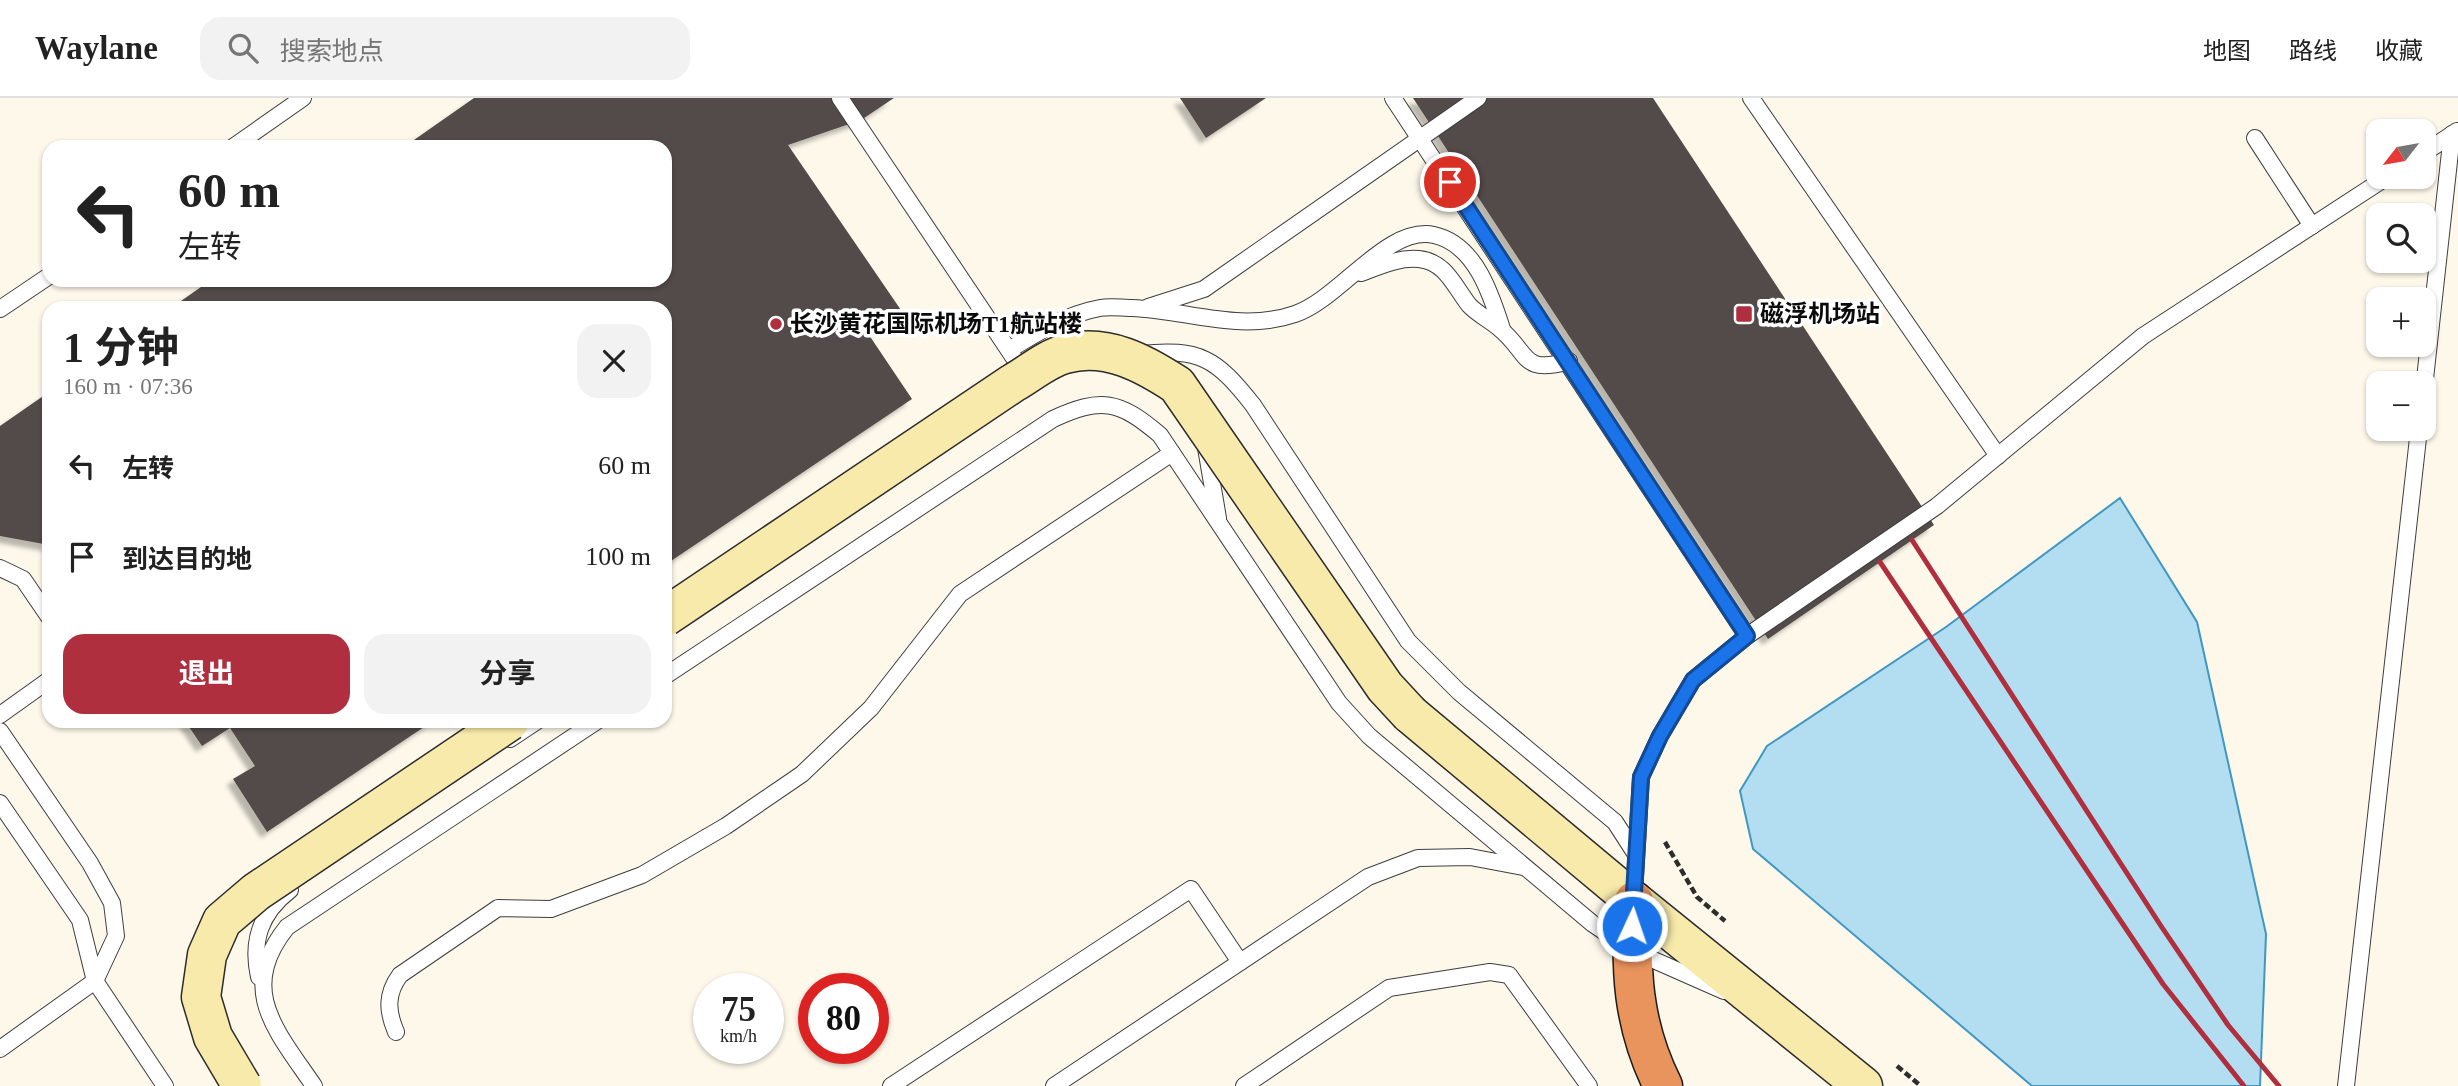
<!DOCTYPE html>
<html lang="zh">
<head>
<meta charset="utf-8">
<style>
  body { margin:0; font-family:"Times New Roman","Noto Sans SC",serif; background:#f2f2f2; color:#222; height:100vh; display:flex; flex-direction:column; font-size:26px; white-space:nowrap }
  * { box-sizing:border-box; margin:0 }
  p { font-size:23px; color:#767676 }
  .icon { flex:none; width:38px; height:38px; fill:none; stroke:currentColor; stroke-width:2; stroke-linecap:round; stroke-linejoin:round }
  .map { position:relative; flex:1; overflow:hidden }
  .side { position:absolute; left:42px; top:203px; width:630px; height:427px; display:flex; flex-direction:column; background:#fff; border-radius:21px; box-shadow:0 2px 5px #0004 }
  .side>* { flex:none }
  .top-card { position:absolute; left:42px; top:42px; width:630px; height:147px; border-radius:21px; box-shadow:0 2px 5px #0004; background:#fff; color:#222; overflow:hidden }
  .needle { width:46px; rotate:239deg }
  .tools { position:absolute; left:2366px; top:21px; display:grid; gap:14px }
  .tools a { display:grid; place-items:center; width:70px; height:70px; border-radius:14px; background:#fff; box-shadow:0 2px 5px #0004; font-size:35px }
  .speed { position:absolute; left:693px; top:875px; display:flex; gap:14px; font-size:35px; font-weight:700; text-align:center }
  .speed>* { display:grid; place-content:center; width:91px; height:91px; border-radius:50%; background:#fff; box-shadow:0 2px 5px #0004; line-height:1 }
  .speed small { font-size:18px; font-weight:400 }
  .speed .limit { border:10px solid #d22; background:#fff; color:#111 }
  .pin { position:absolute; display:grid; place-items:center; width:60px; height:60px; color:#fff; margin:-30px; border:4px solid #fff; border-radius:50%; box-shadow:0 2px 7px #0007 }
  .me { position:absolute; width:77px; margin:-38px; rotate:3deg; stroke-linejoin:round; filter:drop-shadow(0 0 5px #0008) }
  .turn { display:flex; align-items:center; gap:24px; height:147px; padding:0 21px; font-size:32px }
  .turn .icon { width:91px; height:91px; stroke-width:2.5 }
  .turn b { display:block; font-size:49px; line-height:60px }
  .round { display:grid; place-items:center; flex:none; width:74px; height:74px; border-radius:21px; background:#f2f2f2 }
  .overview { display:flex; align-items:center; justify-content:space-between; height:119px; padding:0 21px }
  h1 { font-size:42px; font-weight:700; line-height:52px }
  .primary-button { display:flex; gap:14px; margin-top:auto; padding:14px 21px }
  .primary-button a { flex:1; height:80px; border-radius:21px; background:#af2f3e; color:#fff; font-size:28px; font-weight:700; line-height:80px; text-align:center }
  .primary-button a+a { background:#f2f2f2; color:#222 }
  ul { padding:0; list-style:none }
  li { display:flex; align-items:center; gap:21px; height:91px; padding:0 21px }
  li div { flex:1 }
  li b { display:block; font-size:26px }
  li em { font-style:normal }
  header { display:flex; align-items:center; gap:42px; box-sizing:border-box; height:98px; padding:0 35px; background:#fff; border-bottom:2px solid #e0e0e0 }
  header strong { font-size:33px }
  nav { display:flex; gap:38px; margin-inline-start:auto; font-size:24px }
  .search { width:490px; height:63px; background:#f2f2f2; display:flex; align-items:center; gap:18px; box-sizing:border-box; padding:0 24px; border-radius:21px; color:#767676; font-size:26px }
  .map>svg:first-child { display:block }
  .water { fill:#b3def1; stroke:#4097c2; stroke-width:2 }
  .building { fill:#524b48; filter:url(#shadow) }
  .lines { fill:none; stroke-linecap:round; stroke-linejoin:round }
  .lane-casing { stroke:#3e3e3e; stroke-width:18 }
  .secondary-casing { stroke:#2d2d2d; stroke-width:41 }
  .highway-casing { stroke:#1c1c1c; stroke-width:41 }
  .path { stroke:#2d2d2d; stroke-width:4.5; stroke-dasharray:7 3.5; stroke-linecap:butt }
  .lane { stroke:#fff; stroke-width:16 }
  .secondary { stroke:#f8eaaa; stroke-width:38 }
  .highway { stroke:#e9935d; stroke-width:38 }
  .rail { stroke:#af2f3e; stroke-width:5 }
  .secondary-bridge-casing { stroke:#2d2d2d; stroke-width:41; stroke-linecap:butt }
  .secondary-bridge { stroke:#f8eaaa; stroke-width:38 }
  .route-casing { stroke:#114b97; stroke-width:18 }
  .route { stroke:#1a73e8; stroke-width:12 }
  .poi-dot { fill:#af2f3e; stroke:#fff; stroke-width:2.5 }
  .labels { text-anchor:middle; stroke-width:7; stroke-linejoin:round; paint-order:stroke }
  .poi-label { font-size:24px; font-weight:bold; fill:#0b0b0b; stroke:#fff; text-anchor:start }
</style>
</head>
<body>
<header>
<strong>Waylane</strong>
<div class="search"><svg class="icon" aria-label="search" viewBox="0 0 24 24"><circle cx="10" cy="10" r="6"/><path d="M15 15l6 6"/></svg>搜索地点</div>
<nav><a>地图</a><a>路线</a><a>收藏</a></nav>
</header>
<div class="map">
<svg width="2458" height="988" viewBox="0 0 2458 988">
  <defs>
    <filter id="shadow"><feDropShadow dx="-6" dy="6" stdDeviation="2" flood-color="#0004"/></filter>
  </defs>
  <rect width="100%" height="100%" fill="#fdf8ea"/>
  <!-- water -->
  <polygon class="water" points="2120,400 2197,524 2266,836 2260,988 2032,988 1753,751 1740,693 1767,648 1946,529"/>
  <!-- building -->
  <g class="building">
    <polygon points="474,0 894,0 861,22 788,47 903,215 869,237 912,301 665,467 665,210 171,210 211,182 665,182 665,49 404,49"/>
    <polygon points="1180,0 1266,0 1206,40"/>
    <polygon points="1413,0 1653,0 1934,427 1768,541"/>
    <polygon points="49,294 49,447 0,438 0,328"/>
    <polygon points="185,623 433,623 267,734 233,681 255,668 230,630 202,648"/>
  </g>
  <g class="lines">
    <defs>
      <g id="lane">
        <polyline points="840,0 1014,260"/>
        <polyline points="1393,0 1747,538"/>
        <polyline points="1751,0 1998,358"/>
        <polyline points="2255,40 2312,128"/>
        <polyline points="233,49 303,0"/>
        <polyline points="2424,55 2457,33"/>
        <path d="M1361 175C1380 168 1399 159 1419 161 1446 164 1454 188 1469 207 1477 216 1490 222 1499 230 1530 255 1520 277 1569 263"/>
        <polyline points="1148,209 1204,191 1478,0"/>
        <polyline points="0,211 49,178"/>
        <path d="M1009 252C1038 234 1067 216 1100 210 1110 208 1122 210 1132 210 1187 212 1240 235 1295 216 1340 201 1387 127 1434 137 1475 146 1491 196 1502 231"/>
        <path d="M1140 256C1200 250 1216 260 1253 307L1408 543 1459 594 1615 724 1635 755"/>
        <polyline points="2424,290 2452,36"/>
        <polyline points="1206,350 1218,420"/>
        <polyline points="0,470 23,481 49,519"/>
        <path d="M665 578 1053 321C1101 299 1119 302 1160 337L1339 605 1369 638 1593 826 1631 852 1724 893"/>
        <polyline points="0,617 49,582"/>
        <polyline points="0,633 90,765 112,805 116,838 95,883 0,951"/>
        <polyline points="510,641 537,623"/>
        <polyline points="0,705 80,822 95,883 165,988"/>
        <polyline points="1634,797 1641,679 1660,638 1693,582 1747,538 1937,408 2143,238 2387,79"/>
        <path d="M259 879C251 843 260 815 290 792"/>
        <path d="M396 934C387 913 386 896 400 877L498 810 551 811 642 777 726 728 802 676 871 610 960 496 1172 355"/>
        <path d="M314 988C276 932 237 892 287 829L597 623"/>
        <polyline points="891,988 1191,791 1240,864"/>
        <polyline points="1054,988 1368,779 1418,760 1470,759 1523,769"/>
        <polyline points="1244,988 1389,890 1490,874 1509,877 1589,988"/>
        <polyline points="2346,988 2419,331"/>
      </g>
      <polyline id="secondary" points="1410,616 1634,803 1863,988"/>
      <path id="highway" d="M1634 803C1630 871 1632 926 1663 988"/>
    </defs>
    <!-- lane casing -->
    <use href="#lane" class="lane-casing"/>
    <!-- secondary casing -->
    <use href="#secondary" class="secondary-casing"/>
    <!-- highway casing -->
    <use href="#highway" class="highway-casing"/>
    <!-- path -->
    <g class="path">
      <polyline points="1665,744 1697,799 1725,823"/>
      <polyline points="1897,968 1921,988"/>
    </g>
    <!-- lane -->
    <use href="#lane" class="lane"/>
    <!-- secondary -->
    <use href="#secondary" class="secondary"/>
    <!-- highway -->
    <use href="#highway" class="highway"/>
    <!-- rail -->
    <g class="rail">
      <polyline points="1912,442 2161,828 2228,927 2279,988"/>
      <polyline points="1880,464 2163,886 2244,988"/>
    </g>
    <defs>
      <g id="secondary-bridge">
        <path d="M665 519 1013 285C1029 276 1048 260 1065 256 1106 244 1145 266 1177 287L1385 589 1410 616"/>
        <polyline points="242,988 213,939 201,899 207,857 222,823 256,794 510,623"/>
      </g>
    </defs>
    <!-- secondary-bridge casing -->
    <use href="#secondary-bridge" class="secondary-bridge-casing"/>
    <!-- secondary-bridge -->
    <use href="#secondary-bridge" class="secondary-bridge"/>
  </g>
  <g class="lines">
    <defs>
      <polyline id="route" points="1450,84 1747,538 1693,582 1660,638 1641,679 1632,828"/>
    </defs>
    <!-- route casing -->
    <use href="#route" class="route-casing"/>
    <!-- route -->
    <use href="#route" class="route"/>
  </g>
  <!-- markers -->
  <g class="poi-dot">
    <rect x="1735" y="207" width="18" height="18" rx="3.5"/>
    <circle cx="776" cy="226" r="7"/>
  </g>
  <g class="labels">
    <!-- poi labels -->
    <g class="poi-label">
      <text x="1760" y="224">磁浮机场站</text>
      <text x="790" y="234">长沙黄花国际机场T1航站楼</text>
    </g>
  </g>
</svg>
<div class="tools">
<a><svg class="needle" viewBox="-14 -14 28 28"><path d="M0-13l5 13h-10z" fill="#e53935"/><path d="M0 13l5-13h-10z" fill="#767676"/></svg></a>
<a><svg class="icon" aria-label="search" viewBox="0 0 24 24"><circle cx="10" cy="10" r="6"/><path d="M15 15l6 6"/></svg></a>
<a>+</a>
<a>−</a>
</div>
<div class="speed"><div>75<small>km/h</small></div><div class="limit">80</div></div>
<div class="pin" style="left:1450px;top:84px;background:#d93025"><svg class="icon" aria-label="arrive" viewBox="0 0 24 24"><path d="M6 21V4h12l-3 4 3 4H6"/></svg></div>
<svg class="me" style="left:1632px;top:828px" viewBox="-20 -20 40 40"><circle r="17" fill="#1a73e8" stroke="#fff" stroke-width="3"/><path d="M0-11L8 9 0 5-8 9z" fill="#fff"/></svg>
<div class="top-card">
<div class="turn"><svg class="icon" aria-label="left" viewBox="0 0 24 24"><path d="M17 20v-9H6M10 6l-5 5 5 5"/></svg><div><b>60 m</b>左转</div></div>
</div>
<section class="side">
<div class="overview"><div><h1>1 分钟</h1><p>160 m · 07:36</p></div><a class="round"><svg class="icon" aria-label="close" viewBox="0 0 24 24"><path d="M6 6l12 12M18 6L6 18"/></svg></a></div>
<ul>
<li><svg class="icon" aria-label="left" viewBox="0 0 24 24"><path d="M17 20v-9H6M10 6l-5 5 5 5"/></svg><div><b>左转</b></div><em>60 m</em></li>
<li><svg class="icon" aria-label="arrive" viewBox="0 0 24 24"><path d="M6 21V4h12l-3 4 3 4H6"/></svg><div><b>到达目的地</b></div><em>100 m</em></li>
</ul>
<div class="primary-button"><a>退出</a><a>分享</a></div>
</section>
</div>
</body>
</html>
